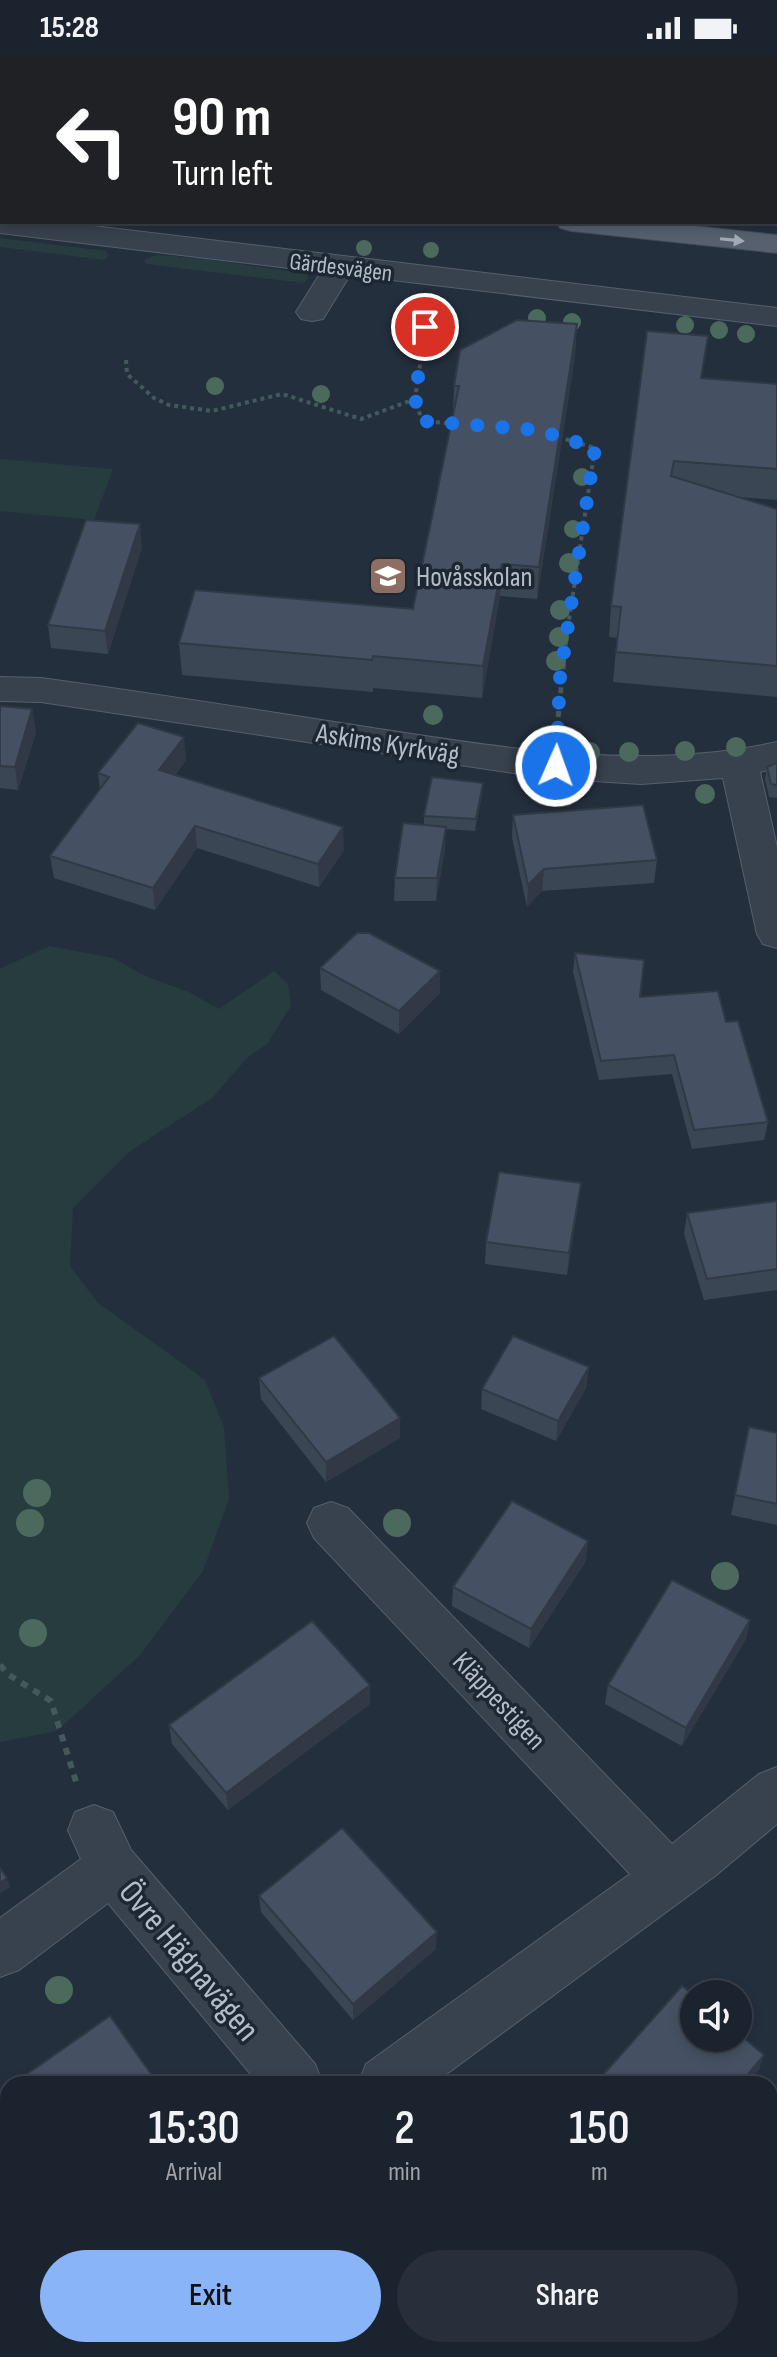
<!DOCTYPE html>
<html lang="en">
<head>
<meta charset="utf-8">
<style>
  body { margin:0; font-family:"Sofia Sans Condensed",sans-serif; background:#282f3a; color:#f1f3f6; height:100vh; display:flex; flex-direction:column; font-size:30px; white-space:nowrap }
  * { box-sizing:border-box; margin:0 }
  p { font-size:26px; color:#a0a4aa }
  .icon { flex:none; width:44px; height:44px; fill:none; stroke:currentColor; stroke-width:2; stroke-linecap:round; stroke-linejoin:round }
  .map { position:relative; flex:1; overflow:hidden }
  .sheet { position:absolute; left:0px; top:2020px; width:778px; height:282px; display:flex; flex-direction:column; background:#1b232e; border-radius:24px 24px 0 0; box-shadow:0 4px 12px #0003,0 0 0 2px #39404a }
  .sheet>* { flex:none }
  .top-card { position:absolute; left:0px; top:0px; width:778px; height:168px; box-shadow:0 4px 12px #0003,0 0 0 2px #39404a; background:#202124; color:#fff; overflow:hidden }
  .buttons { position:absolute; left:680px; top:1924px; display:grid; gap:16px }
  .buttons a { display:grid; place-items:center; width:72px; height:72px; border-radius:50%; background:#1b232e; box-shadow:0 4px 12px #0003,0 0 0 2px #39404a; font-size:40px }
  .pin { position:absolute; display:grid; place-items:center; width:68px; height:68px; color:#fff; margin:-34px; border:4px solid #fff; border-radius:50%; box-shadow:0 2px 8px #0007 }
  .me { position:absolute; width:88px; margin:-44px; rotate:2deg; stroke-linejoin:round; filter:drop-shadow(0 0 6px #0008) }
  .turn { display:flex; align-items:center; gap:28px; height:168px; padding:0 40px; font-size:36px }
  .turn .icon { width:104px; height:104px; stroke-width:2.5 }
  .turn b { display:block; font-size:56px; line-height:68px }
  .eta { display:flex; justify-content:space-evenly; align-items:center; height:136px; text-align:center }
  .eta b { font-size:48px; font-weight:600; line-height:56px }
  .button { display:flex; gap:16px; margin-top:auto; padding:16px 40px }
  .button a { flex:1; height:92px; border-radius:48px; background:#8ab4f8; color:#111; font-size:32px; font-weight:600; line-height:92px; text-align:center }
  .button a+a { background:#282f3a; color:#f1f3f6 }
  .status { display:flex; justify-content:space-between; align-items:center; height:56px; padding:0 40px; background:#1b232e; direction:ltr }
  .status svg { height:22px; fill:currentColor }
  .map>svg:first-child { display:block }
  .green { fill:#263c3f }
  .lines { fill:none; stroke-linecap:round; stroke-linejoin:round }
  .minor-casing { stroke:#565f6c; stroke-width:2 }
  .major-casing { stroke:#414a57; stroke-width:2 }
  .path-far2 { stroke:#44595c; stroke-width:4; stroke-dasharray:4 4; stroke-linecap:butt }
  .path-far1 { stroke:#44595c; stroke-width:5; stroke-dasharray:6 6; stroke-linecap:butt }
  .path { stroke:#44595c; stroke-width:6; stroke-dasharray:7 7; stroke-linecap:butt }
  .minor { fill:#38414e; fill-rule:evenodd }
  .major { fill:#56606e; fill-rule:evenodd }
  .tree { fill:#4b6a5d }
  .wall { fill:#3b4654 }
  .shaded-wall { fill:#303945 }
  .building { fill:#455162; stroke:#303945; stroke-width:2 }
  .oneway { fill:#a1aab7 }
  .route { stroke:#1a73e8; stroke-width:14; stroke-dasharray:0 25.2 }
  .labels { text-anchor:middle; stroke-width:7; stroke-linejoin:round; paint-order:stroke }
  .far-street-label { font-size:24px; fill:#b4bcc9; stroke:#1d2633 }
  .poi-label { font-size:28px; fill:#b4bcc9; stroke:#1d2633; text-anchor:start }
  .street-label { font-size:28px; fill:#b4bcc9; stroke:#1d2633 }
  .near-street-label { font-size:34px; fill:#b4bcc9; stroke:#1d2633 }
</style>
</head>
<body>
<div class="status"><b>15:28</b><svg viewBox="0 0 49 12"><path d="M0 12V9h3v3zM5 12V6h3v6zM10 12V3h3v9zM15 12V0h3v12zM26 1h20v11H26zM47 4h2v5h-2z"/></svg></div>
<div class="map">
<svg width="777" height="2301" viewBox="0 0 777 2301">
  <rect width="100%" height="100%" fill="#242f3e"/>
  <!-- green -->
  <g class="green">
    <polygon points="0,182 106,195 108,200 104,204 0,191"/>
    <polygon points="157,199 199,202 308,218 308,222 304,227 146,208 144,204"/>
    <polygon points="0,403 113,413 94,464 0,455"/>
    <polygon points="49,890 113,902 145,920 189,936 219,953 274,915 288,928 291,950 267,988 248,1001 212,1042 129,1096 73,1152 70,1210 97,1246 205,1324 224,1371 229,1443 203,1515 140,1599 57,1675 0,1686 0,913"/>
  </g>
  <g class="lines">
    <defs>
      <g id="minor">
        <polygon points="0,159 2,166 60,166 777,252 777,270 350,219 323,263 312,265 301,263 296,256 321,216 0,177"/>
        <path d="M0 621 41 622C150 637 258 654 366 671 503 692 640 716 777 686V712L760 716 777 791V892L763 888 757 878 723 722 641 728 546 722 41 646 0 645Z"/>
        <polygon points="331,1446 348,1452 672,1788 759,1718 777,1711 777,1768 715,1820 433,2028 358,2028 366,2008 630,1818 314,1482 307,1467 314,1452"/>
        <polygon points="94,1749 113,1756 131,1794 315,2008 323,2028 259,2028 108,1847 19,1914 0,1921 0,1862 81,1803 68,1774 75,1756"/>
        <polygon points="8,2264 8,2294 39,2294 36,2301 0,2301 0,2268"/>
        <polygon points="770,2266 777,2268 777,2301 739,2301 736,2294 770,2294"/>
      </g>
      <g id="major">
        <polygon points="0,67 2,68 2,86 0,85"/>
        <polygon points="556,166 657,166 777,179 777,197 571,175 560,172"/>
      </g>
    </defs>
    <!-- minor casing -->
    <use href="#minor" class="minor-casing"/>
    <!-- major casing -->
    <use href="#major" class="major-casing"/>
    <!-- path-far2 -->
    <g class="path-far2">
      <polyline points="428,253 415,343 422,365 457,368"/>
      <polyline points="126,304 127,318 154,342 169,349 212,355 282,338 361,363 415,343"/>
      <polyline points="558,381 595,392 566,584"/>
    </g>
    <!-- path-far1 -->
    <polyline class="path-far1" points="557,673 566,582"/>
    <!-- path -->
    <polyline class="path" points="0,1609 9,1619 51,1645 77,1729"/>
    <!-- minor -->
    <use href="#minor" class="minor"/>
    <!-- major -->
    <use href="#major" class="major"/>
  </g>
  <!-- trees -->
  <g class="tree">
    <circle cx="364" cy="192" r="8"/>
    <circle cx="431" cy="194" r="8"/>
    <circle cx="537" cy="262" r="9"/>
    <circle cx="572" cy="266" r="9"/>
    <circle cx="685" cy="269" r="9"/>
    <circle cx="719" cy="274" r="9"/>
    <circle cx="746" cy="278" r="9"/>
    <circle cx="215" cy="330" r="9"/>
    <circle cx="321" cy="338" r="9"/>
    <circle cx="582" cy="421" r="9"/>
    <circle cx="573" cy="473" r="9"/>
    <circle cx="569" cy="507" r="10"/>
    <circle cx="560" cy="554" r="10"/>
    <circle cx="559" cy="581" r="10"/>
    <circle cx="556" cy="605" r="10"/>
    <circle cx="433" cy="659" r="10"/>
    <circle cx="736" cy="691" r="10"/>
    <circle cx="539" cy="693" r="10"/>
    <circle cx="685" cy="695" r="10"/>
    <circle cx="590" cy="696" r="10"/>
    <circle cx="629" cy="696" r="10"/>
    <circle cx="705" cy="738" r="10"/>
    <circle cx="37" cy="1437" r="14"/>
    <circle cx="30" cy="1467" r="14"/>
    <circle cx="397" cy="1467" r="14"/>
    <circle cx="725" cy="1520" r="14"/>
    <circle cx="33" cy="1577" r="14"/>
    <circle cx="59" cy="1934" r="14"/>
  </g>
  <!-- wall -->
  <g class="wall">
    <polygon points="53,0 343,0 341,2 64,2"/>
    <rect x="394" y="0" width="86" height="2"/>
    <polygon points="609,0 777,0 777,54 776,54 776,2 611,2"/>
    <polygon points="577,268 575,300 537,543 500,540 482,642 373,632 373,636 182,619 179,587 413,553 453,360 454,330"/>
    <polygon points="703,322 777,328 777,444 738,441 777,453 777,641 613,626 617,582 609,581 611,550"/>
    <polygon points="142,491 108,598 51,592 48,569"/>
    <polygon points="0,650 32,653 36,676 18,734 0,732"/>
    <polygon points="186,704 175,719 344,794 319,831 197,792 155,854 54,822 50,800 100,733 98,717"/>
    <polygon points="777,707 777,742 769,741 765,723 767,711"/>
    <polygon points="482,739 475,775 445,773 445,793 436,845 394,845 395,822 424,769 424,760"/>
    <polygon points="513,759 657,804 654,827 542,835 527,851 512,782"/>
    <polygon points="575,897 640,941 726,966 768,1066 764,1084 692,1093 672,1018 599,1024 573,916"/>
    <polygon points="320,912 440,915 440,937 399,978 321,934"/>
    <polygon points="777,1145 777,1234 704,1244 684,1178 687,1157"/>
    <polygon points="578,1148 567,1219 485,1208 486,1186"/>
    <polygon points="589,1311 586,1332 556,1385 481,1353 482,1333"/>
    <polygon points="259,1322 400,1382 326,1426 261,1343"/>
    <polygon points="749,1371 777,1377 777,1469 731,1459"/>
    <polygon points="586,1505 529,1592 452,1550 453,1531"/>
    <polygon points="750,1564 746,1583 682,1690 605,1648 608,1629"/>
    <polygon points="370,1648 228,1754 172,1688 169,1669"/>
    <polygon points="259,1840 436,1893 353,1964 261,1856"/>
    <polygon points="8,2032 8,2055 0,2037"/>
  </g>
  <!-- shaded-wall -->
  <g class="shaded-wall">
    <rect x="173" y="0" width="13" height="2"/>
    <polygon points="325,0 343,0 341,2 323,2"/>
    <polygon points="577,268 575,300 537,543 539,511"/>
    <polygon points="140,468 142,491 108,598 105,575"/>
    <polygon points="502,508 500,540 482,642 483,610"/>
    <polygon points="32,653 36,676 18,734 15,711"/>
    <polygon points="184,681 186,704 161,736 159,714"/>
    <polygon points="483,727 482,739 475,775 476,763"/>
    <polygon points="195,770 197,792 155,854 153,832"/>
    <polygon points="343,771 344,794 319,831 318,808"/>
    <polygon points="446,771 445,793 436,845 437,822"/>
    <polygon points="544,813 542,835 527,851 528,829"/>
    <polygon points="440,915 440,937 399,978 399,955"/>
    <polygon points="581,1127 578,1148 567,1219 569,1197"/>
    <polygon points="589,1311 586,1332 556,1385 558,1365"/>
    <polygon points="400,1362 400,1382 326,1426 326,1406"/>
    <polygon points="588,1485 586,1505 529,1592 531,1573"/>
    <polygon points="750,1564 746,1583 682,1690 686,1672"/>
    <polygon points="370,1629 370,1648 228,1754 226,1737"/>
    <polygon points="7,1822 10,1831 0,1838 0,1827"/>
    <polygon points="437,1876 436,1893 353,1964 353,1948"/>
    <polygon points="764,1999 759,2014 747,2028 740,2028"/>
  </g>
  <!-- building -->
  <g class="building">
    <polygon points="261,0 325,0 323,2 271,2"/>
    <rect x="421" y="0" width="59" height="2"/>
    <polygon points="639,0 777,0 777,33 776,34 776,2 642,2"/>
    <polygon points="517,264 577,268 539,511 502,508 483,610 373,600 372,604 179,587 195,534 413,553 459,330 454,330 460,294"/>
    <polygon points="647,275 708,280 701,322 777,328 777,413 674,405 671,420 777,453 777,610 616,596 621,551 611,550"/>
    <polygon points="86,464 140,468 105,575 48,569"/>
    <polygon points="0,650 32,653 15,711 0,710"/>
    <polygon points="138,667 184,681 159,714 343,771 318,808 195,770 153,832 50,800 109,721 98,717"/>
    <polygon points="777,707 777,729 771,728 767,711"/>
    <polygon points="432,721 483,727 476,763 424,760"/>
    <polygon points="643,749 657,804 544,813 528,829 513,759"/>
    <polygon points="403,767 446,771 437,822 395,822"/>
    <polygon points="357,877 369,877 440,915 399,955 320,912"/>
    <polygon points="575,897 644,904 640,941 718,935 726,966 738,965 768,1066 694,1074 674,999 601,1005"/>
    <polygon points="499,1116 581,1127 569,1197 486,1186"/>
    <polygon points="777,1145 777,1213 707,1223 687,1157"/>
    <polygon points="334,1280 400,1362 326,1406 259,1322"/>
    <polygon points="513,1280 589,1311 558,1365 482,1333"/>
    <polygon points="749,1371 777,1377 777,1448 735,1439"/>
    <polygon points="512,1445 588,1485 531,1573 453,1531"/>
    <polygon points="672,1524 750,1564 686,1672 608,1629"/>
    <polygon points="312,1565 370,1629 226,1737 169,1669"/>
    <polygon points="342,1772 437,1876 353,1948 259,1840"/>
    <polygon points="0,1812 7,1822 0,1827"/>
    <polygon points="682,1930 694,1939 694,1982 738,1982 738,1977 764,1999 740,2028 595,2028"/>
    <polygon points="110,1960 158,2028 13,2028"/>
    <polygon points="8,2032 8,2049 0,2037"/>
    <polygon points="372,2294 412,2294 417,2301 363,2301"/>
  </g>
  <!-- one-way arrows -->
  <defs><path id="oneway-solid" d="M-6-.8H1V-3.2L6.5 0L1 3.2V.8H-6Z" transform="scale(2)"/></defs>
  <use class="oneway" href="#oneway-solid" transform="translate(732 184) rotate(6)"/>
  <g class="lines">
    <!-- route -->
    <polyline class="route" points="425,271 415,343 422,365 538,374 595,392 560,622 556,710"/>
  </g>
  <!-- icons -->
  <defs>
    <symbol id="school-square" viewBox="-11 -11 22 22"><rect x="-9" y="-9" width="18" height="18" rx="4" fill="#8d6e63" stroke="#1d2633"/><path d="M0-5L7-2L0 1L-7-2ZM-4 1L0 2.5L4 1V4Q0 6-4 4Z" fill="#fff"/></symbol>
  </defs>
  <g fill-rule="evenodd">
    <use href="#school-square" x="366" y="498" width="44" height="44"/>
  </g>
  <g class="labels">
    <!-- far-street labels -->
    <g class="far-street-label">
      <text transform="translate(341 211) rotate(7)" y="8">Gärdesvägen</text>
    </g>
    <!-- poi labels -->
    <g class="poi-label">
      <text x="416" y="530">Hovåsskolan</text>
    </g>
    <!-- street labels -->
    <g class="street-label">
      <text transform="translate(388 687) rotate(9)" y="10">Askims Kyrkväg</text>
      <text transform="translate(500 1644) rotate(47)" y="10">Kläppestigen</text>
    </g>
    <!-- near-street labels -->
    <g class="near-street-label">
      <text transform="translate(190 1904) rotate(50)" y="12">Övre Hägnavägen</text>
    </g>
  </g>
</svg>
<div class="buttons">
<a><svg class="icon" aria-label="sound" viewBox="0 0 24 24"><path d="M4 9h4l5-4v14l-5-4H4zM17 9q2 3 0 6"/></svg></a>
</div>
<div class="pin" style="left:425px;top:271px;background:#d93025"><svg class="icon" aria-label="arrive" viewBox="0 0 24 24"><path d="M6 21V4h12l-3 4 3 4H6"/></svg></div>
<svg class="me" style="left:556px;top:710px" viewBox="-20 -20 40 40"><circle r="17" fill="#1a73e8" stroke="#fff" stroke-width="3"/><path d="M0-11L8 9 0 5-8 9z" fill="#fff"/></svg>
<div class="top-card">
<div class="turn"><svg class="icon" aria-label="left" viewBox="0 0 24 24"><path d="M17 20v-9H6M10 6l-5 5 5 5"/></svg><div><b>90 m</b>Turn left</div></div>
</div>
<section class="sheet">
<div class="eta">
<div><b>15:30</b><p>Arrival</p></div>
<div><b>2</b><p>min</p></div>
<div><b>150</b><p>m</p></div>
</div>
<div class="button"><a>Exit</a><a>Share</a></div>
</section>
</div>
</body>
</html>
